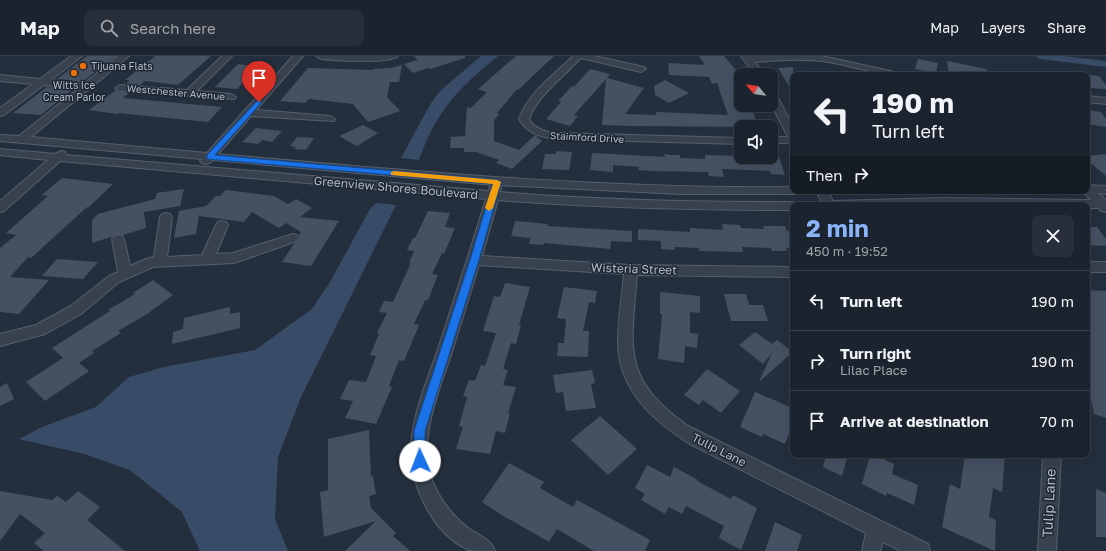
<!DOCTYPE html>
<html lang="en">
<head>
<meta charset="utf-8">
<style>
  body { margin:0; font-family:"Golos Text",sans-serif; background:#282f3a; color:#f1f3f6; height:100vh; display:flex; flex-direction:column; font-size:15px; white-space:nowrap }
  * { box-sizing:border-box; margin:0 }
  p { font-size:13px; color:#a0a4aa }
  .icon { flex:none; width:22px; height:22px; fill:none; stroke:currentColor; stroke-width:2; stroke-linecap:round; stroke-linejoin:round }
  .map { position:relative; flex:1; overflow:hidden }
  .drawer { position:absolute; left:790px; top:146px; width:300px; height:256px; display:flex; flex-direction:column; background:#1b232e; border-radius:8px; box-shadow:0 4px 16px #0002,0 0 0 1px #39404a }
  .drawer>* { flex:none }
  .hud { position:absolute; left:790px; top:16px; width:300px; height:122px; border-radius:8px; box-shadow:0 4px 16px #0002,0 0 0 1px #39404a; background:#1b232e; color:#f1f3f6; overflow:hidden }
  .needle { width:26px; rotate:299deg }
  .fabs { position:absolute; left:734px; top:12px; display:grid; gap:8px }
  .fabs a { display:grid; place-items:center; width:44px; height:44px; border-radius:8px; background:#1b232e; box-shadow:0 4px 16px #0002,0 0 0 1px #39404a; font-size:20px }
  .pin { position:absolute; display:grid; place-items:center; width:34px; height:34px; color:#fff; margin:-41px -17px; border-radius:50% 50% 50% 0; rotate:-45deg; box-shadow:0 0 4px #0007 }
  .pin .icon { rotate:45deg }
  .me { position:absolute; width:44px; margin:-22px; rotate:358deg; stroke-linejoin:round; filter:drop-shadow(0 0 3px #0008) }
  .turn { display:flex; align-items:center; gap:14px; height:84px; padding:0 16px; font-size:18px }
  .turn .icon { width:52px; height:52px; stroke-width:2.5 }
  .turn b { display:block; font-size:28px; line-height:34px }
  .then { display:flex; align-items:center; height:38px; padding:0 16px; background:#0003; gap:8px; font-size:15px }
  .round { display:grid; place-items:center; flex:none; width:42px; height:42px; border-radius:8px; background:#282f3a }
  .summary { display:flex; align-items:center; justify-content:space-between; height:68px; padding:0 16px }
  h1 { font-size:24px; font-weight:700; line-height:30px; color:#8ab4f8 }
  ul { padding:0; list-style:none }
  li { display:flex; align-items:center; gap:12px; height:60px; padding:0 16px; border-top:1px solid #39404a }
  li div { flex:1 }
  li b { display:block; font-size:15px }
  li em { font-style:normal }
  header { display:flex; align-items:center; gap:24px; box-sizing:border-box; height:56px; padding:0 20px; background:#1b232e; border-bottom:1px solid #39404a }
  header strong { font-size:19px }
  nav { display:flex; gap:22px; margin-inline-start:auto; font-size:14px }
  .search { width:280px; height:36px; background:#282f3a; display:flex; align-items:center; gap:10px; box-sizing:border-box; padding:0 14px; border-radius:8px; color:#a0a4aa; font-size:15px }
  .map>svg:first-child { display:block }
  .water { fill:#394c67 }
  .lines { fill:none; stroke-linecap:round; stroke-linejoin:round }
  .canal { fill:#394c67; fill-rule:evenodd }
  .building { fill:#455162 }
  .minor-casing { stroke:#565f6c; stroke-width:2 }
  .minor { fill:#38414e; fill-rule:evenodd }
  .route { fill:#1a73e8; stroke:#114b97 }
  .slow { fill:#f59e0b }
  .food-dot { fill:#e8710a; stroke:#1d2633; stroke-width:1.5 }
  .labels { text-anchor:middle; stroke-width:3; stroke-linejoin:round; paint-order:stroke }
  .far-poi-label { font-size:10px; fill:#b4bcc9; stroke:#1d2633; text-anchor:start }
  .far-street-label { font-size:10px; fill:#b4bcc9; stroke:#1d2633 }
  .street-label { font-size:12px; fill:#b4bcc9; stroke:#1d2633 }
  .near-street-label { font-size:14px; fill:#b4bcc9; stroke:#1d2633 }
</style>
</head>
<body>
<header>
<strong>Map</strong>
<div class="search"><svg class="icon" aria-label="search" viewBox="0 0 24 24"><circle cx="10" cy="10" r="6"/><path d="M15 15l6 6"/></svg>Search here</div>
<nav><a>Map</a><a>Layers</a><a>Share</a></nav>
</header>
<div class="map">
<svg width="1106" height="495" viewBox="0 0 1106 495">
  <rect width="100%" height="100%" fill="#242f3e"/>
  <!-- water -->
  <g class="water">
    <path d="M481 0H498C458 33 437 53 419 104L401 102 431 47 440 35Z"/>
    <polygon points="376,147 396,149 301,341 278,401 275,463 288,495 200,495 182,456 130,414 84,398 19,383 42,371 96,351 129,321 164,311 255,294 312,253 330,226 370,153"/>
  </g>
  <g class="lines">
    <!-- canal -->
    <polygon class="canal" points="1035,0 1063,0 1106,5 1106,11 1040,3"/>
  </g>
  <!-- building -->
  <g class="building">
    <polygon points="87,0 116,0 82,26 57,23"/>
    <polygon points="155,0 211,0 178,29 145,25 140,29 125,28 130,24 125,24"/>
    <polygon points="414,0 465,0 465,2 430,13 428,12 413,17 404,8 418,4"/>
    <polygon points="516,0 554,0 518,34 517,33 497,57 499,58 494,64 494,85 519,94 535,79 542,85 512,113 496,107 499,104 476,96 464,96 464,92 450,92 451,81 465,80 467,51 471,52 487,36 478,33"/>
    <polygon points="699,0 724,0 736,14 741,24 741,56 753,56 758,71 632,70 602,69 606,23 574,59 578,60 570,70 546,63 561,46 558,45 572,30 574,31 590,13 610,18 607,22 644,32 625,58 656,59 656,56 728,59 717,27 712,28 709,21 669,19 668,7 705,9"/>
    <polygon points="918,3 938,7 936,17 915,13"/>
    <polygon points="947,5 987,13 987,19 949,18"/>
    <polygon points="238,8 260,11 237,33 215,31"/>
    <polygon points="402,9 399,26 390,26 387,41 400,55 368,66 353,48 309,43 305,47 280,45 308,12 373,14 373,13 391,12"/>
    <polygon points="793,11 793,37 778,12"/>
    <polygon points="1087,19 1099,20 1106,29 1106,33 1090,32 1087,27"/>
    <polygon points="665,24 689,37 669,47 655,39 654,30"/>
    <polygon points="47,31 73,33 41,59 13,57"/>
    <polygon points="116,34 120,36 129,37 123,42 222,51 208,66 118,57 117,58 89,54"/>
    <polygon points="1087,54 1101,56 1106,63 1106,71 1087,68"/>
    <polygon points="363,69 378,77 357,90 339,80"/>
    <polygon points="256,72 282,75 272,86 262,84 258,88 242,86"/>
    <polygon points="297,81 314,82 306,94 294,93 296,91 290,90"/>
    <polygon points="556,95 572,96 569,114 542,113 545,98 556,98"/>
    <polygon points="592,97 665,101 664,98 671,99 680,99 680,102 705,103 705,99 779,101 785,119 771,118 770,115 722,113 724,121 709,120 708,116 652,115 638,114 639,111 613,109 613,116 590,114"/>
    <polygon points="1106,98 1106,120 1087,104 1087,100"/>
    <polygon points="62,122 113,128 88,152 87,151 31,202 28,201 10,221 49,224 19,258 0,256 0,192 16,179 6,177 48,140 42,139"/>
    <polygon points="184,133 180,150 144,156 146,172 123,179 114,179 111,181 92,187 92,164 98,158 155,143 157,137"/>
    <polygon points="226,134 274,140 288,148 296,143 312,152 300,161 339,165 311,210 282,206 294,188 297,186 300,183 299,179 301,176 286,167 279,172 252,156 244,166 199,160 196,178 174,182 179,155 206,150 216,140 220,140"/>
    <polygon points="428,155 450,157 445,171 455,172 444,198 442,197 432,218 438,219 428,244 425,244 414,268 419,269 404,305 399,304 389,330 392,331 376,368 345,362 353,345 340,343 349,324 366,326 376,300 370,299 379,278 377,277 387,257 379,256 384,245 393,246 411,207 409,207 414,195 407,194 413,182 415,182"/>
    <polygon points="515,165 548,168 547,170 632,175 632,186 611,185 610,193 544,187 544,189 529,188 530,182 511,180"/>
    <polygon points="722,168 740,169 741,172 764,173 763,170 785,170 787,175 793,175 793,192 786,192 787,195 772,195 771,192 742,191 743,196 699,195 699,192 675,191 675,194 661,193 661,185 638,184 638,173 690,176 690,172 723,174"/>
    <polygon points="1087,171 1097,171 1106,183 1106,190 1087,189"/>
    <polygon points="57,203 98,206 83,223 42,220"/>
    <polygon points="153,224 173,239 147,258 118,275 121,277 92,295 94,297 79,307 89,315 45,345 26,326 63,302 52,292 110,255 108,254 135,238 133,237"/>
    <polygon points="505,227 530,231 519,269 521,269 516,288 511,287 503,313 508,314 503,329 516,331 508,357 510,357 505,377 496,375 490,398 456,393 463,371 459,370 467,341 463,340 469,324 475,325 481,309 485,310 496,277 483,275 494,240 500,241"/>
    <polygon points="564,231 597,235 595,247 589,246 583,275 589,275 588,301 557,300 558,287 564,287 566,263 557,262"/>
    <polygon points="1087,234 1106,235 1106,362 1094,358 1087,324"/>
    <polygon points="660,236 700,240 700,257 690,256 690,277 698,278 697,292 685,290 684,307 658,303 662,258 660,258"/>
    <polygon points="724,238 746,238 749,249 763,249 768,265 731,265"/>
    <polygon points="230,251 230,258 240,256 240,272 172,288 173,276 183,273 184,262"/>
    <polygon points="755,276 772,288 777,284 793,296 759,326 772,297 763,308 739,289"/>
    <polygon points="707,313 740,335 721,357 703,344 699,349 684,339"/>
    <polygon points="592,314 595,327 591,328 596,352 566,355 563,336 556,337 553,319"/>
    <polygon points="7,327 14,343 0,350 0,331"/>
    <polygon points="755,336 793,352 793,366 785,388 763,378 762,381 740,371"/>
    <polygon points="600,360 637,393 608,419 571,384"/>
    <polygon points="369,374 371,421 373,420 376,438 369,440 371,452 396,477 393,480 410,495 345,495 376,465 324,481 320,436 328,434 328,383"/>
    <polygon points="826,399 848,399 842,420 823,411"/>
    <polygon points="870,399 875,399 894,408 892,418 918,429 914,449 887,437 886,440 862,428"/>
    <polygon points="965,399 1005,399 1002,436 993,432 989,461 996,464 995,495 942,471 950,428 960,433"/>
    <polygon points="509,407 544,426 540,432 573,451 577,444 650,484 645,495 594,495 557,473 549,486 500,458 482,446"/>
    <polygon points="647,409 670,421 674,411 698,424 697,425 731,443 733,439 757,452 741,494 719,482 724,470 686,450 682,458 669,451 665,458 641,444 645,438 635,432"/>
    <polygon points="1096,433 1106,437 1106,481 1096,481"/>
    <polygon points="0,435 52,444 57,440 66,446 78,435 100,451 87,464 125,495 44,495 34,487 45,477 20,458 0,485"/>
    <polygon points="775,466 802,479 797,495 765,495"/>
  </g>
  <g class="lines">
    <defs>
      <g id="minor">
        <path d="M71 0H82L51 24 84 28 118 0H129L31 81 207 97 293 0H303L256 54 330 60 335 63 334 65 251 60 218 98C409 115 601 133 793 131V135H799L797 138H681L497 129 501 132 500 136C597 144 695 146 793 146L798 149H793V154C694 154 596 152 498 144L482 200 631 209 793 211V221L637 219C631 293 621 322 688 370L928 488 930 495H901L883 486 880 495H862L866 477 690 388C653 365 618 333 618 286 618 263 622 241 624 218L479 209C470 238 461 267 452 296 438 338 413 392 437 435 445 450 455 462 468 472 478 479 491 483 495 495 488 495 475 495 469 494 432 478 408 426 411 388 414 354 428 322 439 290 455 241 471 192 486 143L60 105 4 155 0 156V145L48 104 0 99V93L55 98 61 95 65 96 66 99 488 135 491 129H494L213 104C209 108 207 109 202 107L200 105 202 103 0 85V79L19 80 79 32 44 29 4 59 0 60V52L33 28 0 25V19L40 23Z"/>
        <polygon points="222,0 232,0 197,35 231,38 236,41 234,43 120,35 115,32 120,29 187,34"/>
        <path d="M316 0H398C388 9 336 4 321 3Z"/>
        <path d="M573 0H594L644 11 646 13 641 16 581 2C565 19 536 41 529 63 535 73 545 76 556 77L741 82V88L556 83C540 81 527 77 519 63 527 38 555 18 573 0Z"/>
        <path d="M741 0H822L899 17 901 19C876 19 853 10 829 6 804 2 780 4 755 6L765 19H755Z"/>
        <polygon points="771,35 776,38 793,70 793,87 771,87 771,81 788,81 771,48"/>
        <polygon points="1087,40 1106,42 1106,48 1087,46"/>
        <polygon points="1087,129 1106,130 1106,138 1098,137 1106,144 1106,156 1101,155 1098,152 1087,152 1087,149 823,149 816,135 828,135 833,145 943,142 1091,144 1082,135 1087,135"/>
        <polygon points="166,157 170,158 172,161 167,201 202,199 216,169 218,166 222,165 226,166 228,169 216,198 233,197 293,178 297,179 299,182 297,185 234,207 153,211 119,226 81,258 45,278 0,290 0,278 36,269 71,250 109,220 118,216 112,183 114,180 118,179 122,180 124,183 130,210 146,203 154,201 160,161 162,158"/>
        <rect x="1087" y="206" width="19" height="10"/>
        <polygon points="1043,399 1061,399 1056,495 1038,495"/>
      </g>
    </defs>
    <!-- minor casing -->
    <use href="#minor" class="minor-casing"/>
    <!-- minor -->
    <use href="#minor" class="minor"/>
  </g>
  <!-- route -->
  <polygon class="route" points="259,44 261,45 261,47 215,99 497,124 501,126 479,204 425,375 425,405 424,409 420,410 416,409 414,405 414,375 470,204 493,128 207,103 207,99 257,45"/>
  <!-- slow -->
  <polygon class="slow" points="394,115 497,124 501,126 493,152 489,155 485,152 493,128 391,119 391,116"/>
  <!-- markers -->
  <g class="food-dot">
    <circle cx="83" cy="10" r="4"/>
    <circle cx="74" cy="17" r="4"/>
  </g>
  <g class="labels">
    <!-- far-poi labels -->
    <g class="far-poi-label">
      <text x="91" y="14">Tijuana Flats</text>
      <text x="74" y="33" text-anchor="middle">Witts Ice<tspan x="74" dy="12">Cream Parlor</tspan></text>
    </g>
    <!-- far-street labels -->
    <g class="far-street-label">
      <text transform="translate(176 36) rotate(5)" y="4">Westchester Avenue</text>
      <text transform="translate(587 81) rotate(3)" y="4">Staimford Drive</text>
    </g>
    <!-- street labels -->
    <g class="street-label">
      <text transform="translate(396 132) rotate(5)" y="4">Greenview Shores Boulevard</text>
      <text transform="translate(634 213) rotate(2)" y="4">Wisteria Street</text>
      <text transform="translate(719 394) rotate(27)" y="4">Tulip Lane</text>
    </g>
    <!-- near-street labels -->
    <g class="near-street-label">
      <text transform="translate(1049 447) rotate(-87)" y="5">Tulip Lane</text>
    </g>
  </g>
</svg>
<div class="fabs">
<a><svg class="needle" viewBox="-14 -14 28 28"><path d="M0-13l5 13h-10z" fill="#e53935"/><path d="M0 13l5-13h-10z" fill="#a0a4aa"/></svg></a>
<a><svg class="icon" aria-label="sound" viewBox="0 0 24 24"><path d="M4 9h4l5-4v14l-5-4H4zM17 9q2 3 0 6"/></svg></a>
</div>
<div class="pin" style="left:259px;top:46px;background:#d93025"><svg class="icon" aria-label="arrive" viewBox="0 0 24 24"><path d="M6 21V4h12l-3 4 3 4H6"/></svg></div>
<svg class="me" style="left:420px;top:405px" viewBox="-20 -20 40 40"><circle r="19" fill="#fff"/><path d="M0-13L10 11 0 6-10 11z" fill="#1a73e8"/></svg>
<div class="hud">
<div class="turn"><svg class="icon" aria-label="left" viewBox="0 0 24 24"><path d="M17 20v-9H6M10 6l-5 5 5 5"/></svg><div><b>190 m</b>Turn left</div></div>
<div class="then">Then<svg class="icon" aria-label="right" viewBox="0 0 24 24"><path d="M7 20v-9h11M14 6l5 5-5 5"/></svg></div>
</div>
<section class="drawer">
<div class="summary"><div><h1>2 min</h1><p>450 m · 19:52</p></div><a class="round"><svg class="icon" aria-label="close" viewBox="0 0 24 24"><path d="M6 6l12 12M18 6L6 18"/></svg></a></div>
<ul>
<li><svg class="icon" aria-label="left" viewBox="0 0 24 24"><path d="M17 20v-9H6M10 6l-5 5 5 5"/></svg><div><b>Turn left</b></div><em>190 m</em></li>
<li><svg class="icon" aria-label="right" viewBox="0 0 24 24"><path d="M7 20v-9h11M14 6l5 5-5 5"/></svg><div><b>Turn right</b><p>Lilac Place</p></div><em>190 m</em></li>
<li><svg class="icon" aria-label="arrive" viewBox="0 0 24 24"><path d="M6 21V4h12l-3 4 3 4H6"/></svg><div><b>Arrive at destination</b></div><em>70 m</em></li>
</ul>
</section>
</div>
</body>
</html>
